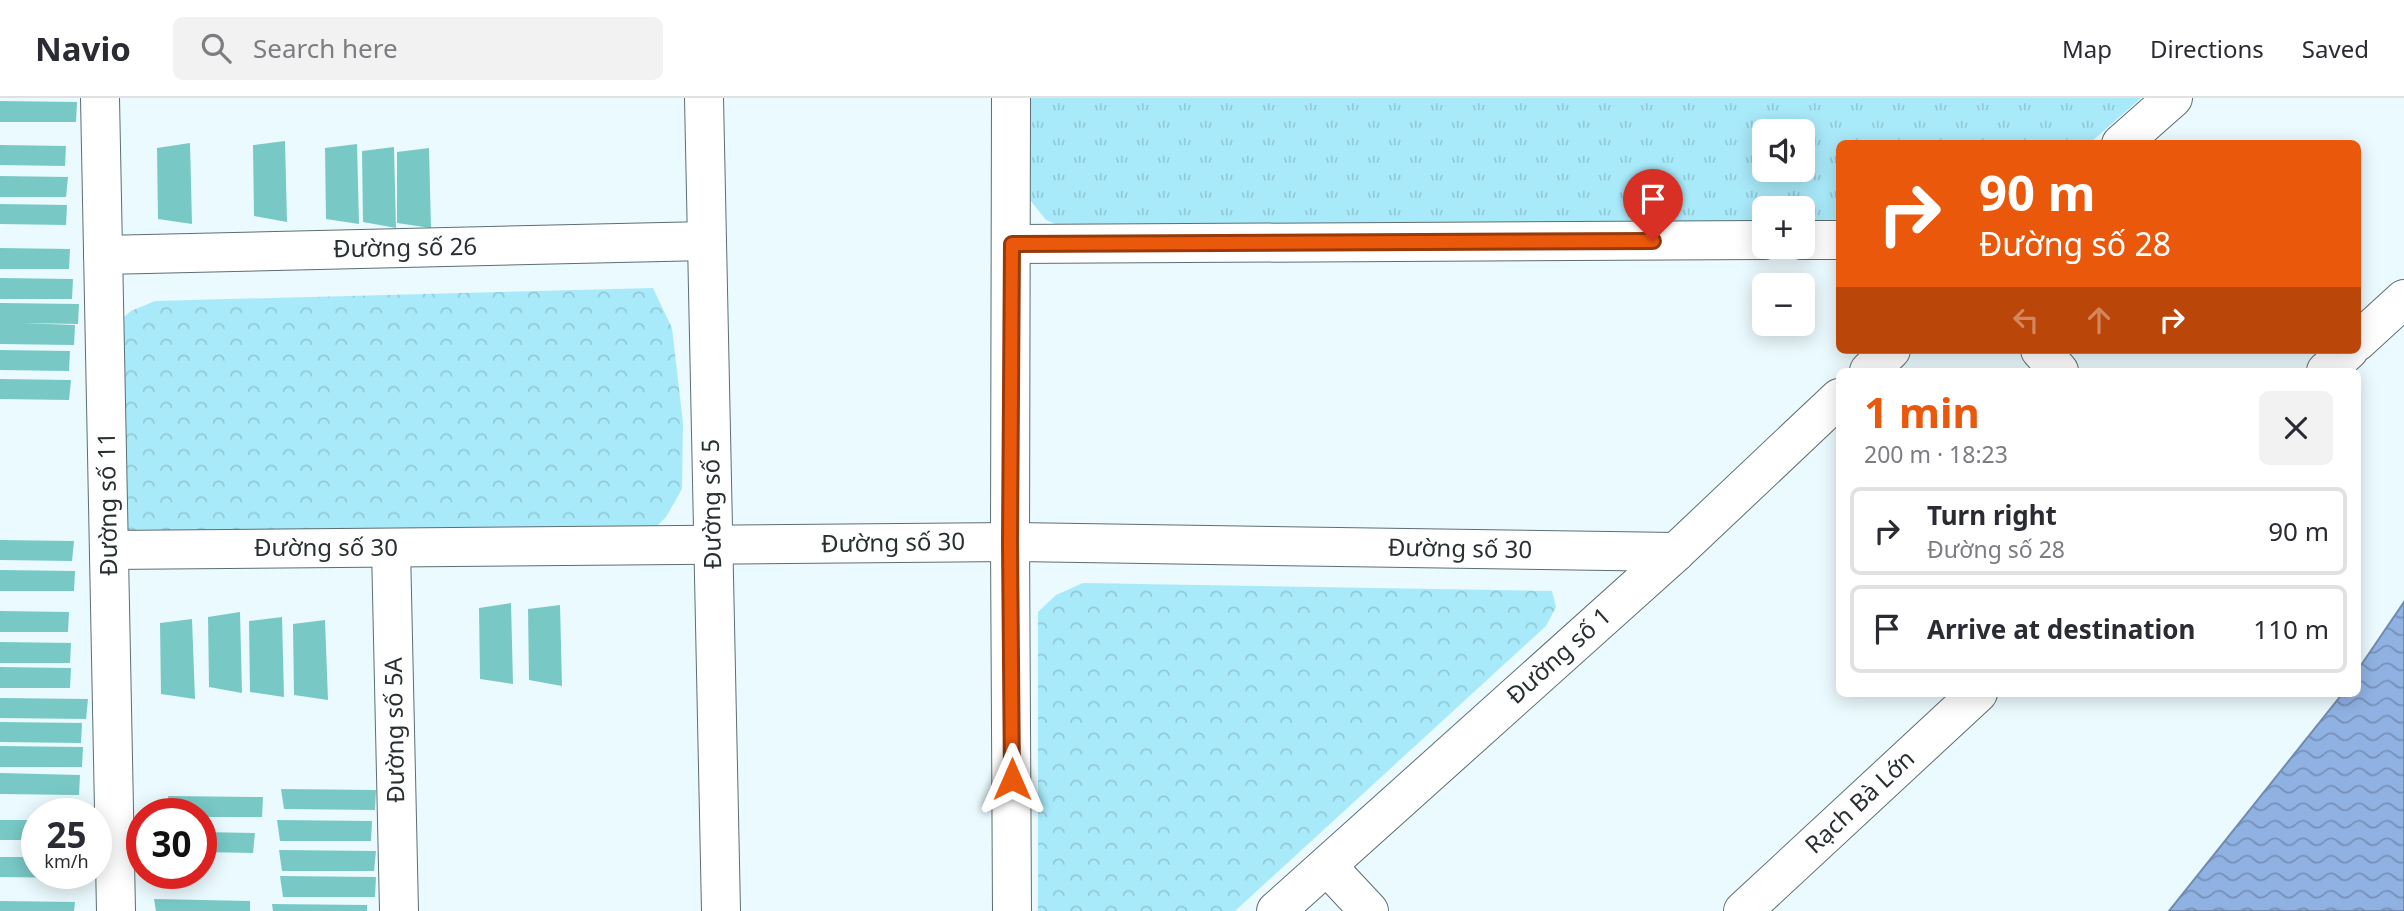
<!DOCTYPE html>
<html lang="en">
<head>
<meta charset="utf-8">
<style>
  body { margin:0; font-family:"Noto Sans",sans-serif; background:#f2f2f3; color:#2b2b33; height:100vh; display:flex; flex-direction:column; font-size:26px; white-space:nowrap }
  * { box-sizing:border-box; margin:0 }
  p { font-size:23px; color:#7c7c81 }
  .icon { flex:none; width:38px; height:38px; fill:none; stroke:currentColor; stroke-width:2; stroke-linecap:round; stroke-linejoin:round }
  .map { position:relative; flex:1; overflow:hidden }
  .details { position:absolute; left:1836px; top:270px; width:525px; height:329px; display:flex; flex-direction:column; background:#fff; border-radius:10px; box-shadow:0 4px 18px #0003 }
  .details>* { flex:none }
  .guide { position:absolute; left:1836px; top:42px; width:525px; height:214px; border-radius:10px; box-shadow:0 4px 18px #0003; background:#ea580c; color:#fff; overflow:hidden }
  .buttons { position:absolute; left:1752px; top:21px; display:grid; gap:14px }
  .buttons a { display:grid; place-items:center; width:63px; height:63px; border-radius:10px; background:#fff; box-shadow:0 4px 18px #0003; font-size:35px }
  .speed { position:absolute; left:21px; top:700px; display:flex; gap:14px; font-size:35px; font-weight:700; text-align:center }
  .speed>* { display:grid; place-content:center; width:91px; height:91px; border-radius:50%; background:#fff; box-shadow:0 4px 18px #0003; line-height:1 }
  .speed small { font-size:18px; font-weight:400 }
  .speed .limit { border:10px solid #d22; background:#fff; color:#111 }
  .pin { position:absolute; display:grid; place-items:center; width:60px; height:60px; color:#fff; margin:-72px -30px; border-radius:50% 50% 50% 0; rotate:-45deg; box-shadow:0 0 7px #0007 }
  .pin .icon { rotate:45deg }
  .me { position:absolute; width:77px; margin:-38px; rotate:0deg; stroke-linejoin:round; filter:drop-shadow(0 0 5px #0008) }
  .turn { display:flex; align-items:center; gap:24px; height:147px; padding:0 28px; font-size:32px }
  .turn .icon { width:91px; height:91px; stroke-width:2.5 }
  .turn b { display:block; font-size:49px; line-height:60px }
  .lanes { display:flex; align-items:center; height:66px; padding:0 28px; background:#0003; justify-content:center; gap:35px; direction:ltr }
  .lanes .off { opacity:.35 }
  .round { display:grid; place-items:center; flex:none; width:74px; height:74px; border-radius:10px; background:#f2f2f3 }
  .overview { display:flex; align-items:center; justify-content:space-between; height:119px; padding:0 28px }
  h1 { font-size:42px; font-weight:700; line-height:52px; color:#ea580c }
  ul { padding:0; list-style:none }
  li { display:flex; align-items:center; gap:21px; height:88px; margin:0 14px 10px; padding:0 14px; border:4px solid #e1e1e2; border-radius:10px }
  li div { flex:1 }
  li b { display:block; font-size:26px }
  li em { font-style:normal }
  header { display:flex; align-items:center; gap:42px; box-sizing:border-box; height:98px; padding:0 35px; background:#fff; border-bottom:2px solid #e1e1e2 }
  header strong { font-size:33px }
  nav { display:flex; gap:38px; margin-inline-start:auto; font-size:24px }
  .search { width:490px; height:63px; background:#f2f2f3; display:flex; align-items:center; gap:18px; box-sizing:border-box; padding:0 24px; border-radius:10px; color:#7c7c81; font-size:26px }
  .map>svg:first-child { display:block }
  .grass { fill:url(#grass-tufts); fill-rule:evenodd }
  .park { fill:url(#park-crowns) }
  .water { fill:url(#water-waves); stroke:#718bae; stroke-width:2 }
  .building { fill:#78c9c6 }
  .lines { fill:none; stroke-linecap:round; stroke-linejoin:round }
  .minor-casing { stroke:#5d6e72; stroke-width:40 }
  .minor { stroke:#fff; stroke-width:38 }
  .route-casing { stroke:#983908; stroke-width:18 }
  .route { stroke:#ea580c; stroke-width:12 }
  .labels { text-anchor:middle; stroke-width:5; stroke-linejoin:round; paint-order:stroke }
  .street-label { font-size:24px; fill:#293032; stroke:#fff }
</style>
</head>
<body>
<header>
<strong>Navio</strong>
<div class="search"><svg class="icon" aria-label="search" viewBox="0 0 24 24"><circle cx="10" cy="10" r="6"/><path d="M15 15l6 6"/></svg>Search here</div>
<nav><a>Map</a><a>Directions</a><a>Saved</a></nav>
</header>
<div class="map">
<svg width="2404" height="813" viewBox="0 0 2404 813">
  <defs>
    <pattern id="grass-tufts" width="24" height="20" patternUnits="userSpaceOnUse" patternTransform="scale(1.75)"><rect width="24" height="20" fill="#a9eafa"/><path d="M3 7l-1-3M5 7V3M7 7l1-3M15 17l-1-3M17 17v-4M19 17l1-3" fill="none" stroke="#91c9d7"/></pattern>
    <pattern id="park-crowns" width="20" height="18" patternUnits="userSpaceOnUse" patternTransform="scale(1.75)"><rect width="20" height="18" fill="#a9eafa"/><path d="M2 6a3 3 0 1 1 6 0M12 15a3 3 0 1 1 6 0" fill="none" stroke="#91c9d7"/></pattern>
    <pattern id="water-waves" width="16" height="10" patternUnits="userSpaceOnUse" patternTransform="scale(1.75)"><rect width="16" height="10" fill="#90b2e3"/><path d="M0 5q4-4 8 0t8 0" fill="none" stroke="#7691b9"/></pattern>
  </defs>
  <rect width="100%" height="100%" fill="#ebfafe"/>
  <!-- grass -->
  <path class="grass" d="M1025 0H2141L2090 45 1839 46V125L1803 126 1802 110H1764V126L1069 132 1046 122 1026 97ZM1764 33H1802V72H1764Z"/>
  <!-- park -->
  <g class="park">
    <polygon points="653,190 672,230 683,325 682,391 666,419 650,435 129,434 121,412 118,224 131,213 155,203"/>
    <polygon points="1083,485 1552,493 1556,509 1546,528 1235,813 1038,813 1038,514 1056,497"/>
  </g>
  <!-- water -->
  <polygon class="water" points="2404,504 2404,813 2169,813 2343,595 2357,595 2357,573"/>
  <!-- building -->
  <g class="building">
    <polygon points="0,3 77,4 76,24 0,24"/>
    <polygon points="285,43 287,124 254,118 253,47"/>
    <polygon points="190,45 192,126 158,121 157,50"/>
    <polygon points="357,46 359,126 326,121 325,50"/>
    <polygon points="0,47 66,48 65,68 0,67"/>
    <polygon points="394,49 396,130 363,124 362,53"/>
    <polygon points="429,50 431,130 397,125 397,54"/>
    <polygon points="0,78 68,79 66,99 0,99"/>
    <polygon points="0,106 67,107 66,127 0,126"/>
    <polygon points="0,150 70,151 69,171 0,171"/>
    <polygon points="0,180 73,181 72,201 0,201"/>
    <polygon points="0,205 79,206 78,226 20,225 75,227 74,247 0,246"/>
    <polygon points="0,252 70,253 69,273 0,272"/>
    <polygon points="0,281 71,282 69,302 0,301"/>
    <polygon points="0,442 74,443 72,463 0,462"/>
    <polygon points="0,472 75,473 74,493 0,493"/>
    <polygon points="511,505 513,586 480,581 479,510"/>
    <polygon points="560,507 562,588 529,582 528,511"/>
    <polygon points="0,513 69,514 68,534 0,534"/>
    <polygon points="240,514 242,595 209,589 208,519"/>
    <polygon points="282,519 284,599 250,594 249,523"/>
    <polygon points="192,521 195,601 161,596 160,525"/>
    <polygon points="325,522 328,602 294,597 293,526"/>
    <polygon points="0,544 71,545 70,565 0,565"/>
    <polygon points="0,569 71,570 70,590 0,590"/>
    <polygon points="0,600 88,601 86,621 0,620"/>
    <polygon points="0,624 82,625 81,645 0,644"/>
    <polygon points="0,648 83,649 82,669 0,669"/>
    <polygon points="0,675 80,677 79,697 0,696"/>
    <polygon points="281,691 376,692 375,712 284,711"/>
    <polygon points="168,698 263,699 262,719 201,719 201,716 170,716"/>
    <rect x="0" y="722" width="37" height="20"/>
    <polygon points="277,722 372,723 371,743 280,743"/>
    <polygon points="201,734 255,735 253,755 201,754"/>
    <polygon points="279,752 376,753 374,773 282,773"/>
    <polygon points="0,759 37,759 37,775 74,775 74,780 0,779"/>
    <polygon points="280,778 376,779 375,799 283,799"/>
    <polygon points="154,801 250,803 250,813 156,813"/>
    <polygon points="0,803 75,804 74,813 0,813"/>
    <polygon points="272,806 367,807 367,813 273,813"/>
  </g>
  <g class="lines">
    <defs>
      <g id="minor">
        <polyline points="100,0 116,813"/>
        <polyline points="704,0 721,813"/>
        <polyline points="1011,0 1010,444 1012,813"/>
        <polyline points="2121,46 2173,0"/>
        <polyline points="1802,142 1839,142"/>
        <polyline points="1012,146 1764,142"/>
        <polyline points="103,157 707,143"/>
        <polyline points="2357,244 2404,201"/>
        <polyline points="2040,252 2059,273"/>
        <polyline points="1869,273 1891,252"/>
        <polyline points="2326,273 2349,252"/>
        <polyline points="391,450 399,813"/>
        <polyline points="109,452 1010,444 1676,454"/>
        <polyline points="1327,768 1369,813"/>
        <polyline points="1276,813 1676,454 1839,300"/>
        <polyline points="1743,813 1978,595"/>
      </g>
    </defs>
    <!-- minor casing -->
    <use href="#minor" class="minor-casing"/>
    <!-- minor -->
    <use href="#minor" class="minor"/>
  </g>
  <g class="lines">
    <defs>
      <polyline id="route" points="1012,681 1010,444 1012,146 1653,143"/>
    </defs>
    <!-- route casing -->
    <use href="#route" class="route-casing"/>
    <!-- route -->
    <use href="#route" class="route"/>
  </g>
  <g class="labels">
    <!-- street labels -->
    <g class="street-label">
      <text transform="translate(405 150) rotate(-1)" y="8">Đường số 26</text>
      <text transform="translate(108 406) rotate(-91)" y="8">Đường số 11</text>
      <text transform="translate(712 406) rotate(-91)" y="8">Đường số 5</text>
      <text transform="translate(893 445) rotate(-1)" y="8">Đường số 30</text>
      <text x="326" y="458">Đường số 30</text>
      <text transform="translate(1460 451) rotate(1)" y="8">Đường số 30</text>
      <text transform="translate(1559 558) rotate(-42)" y="8">Đường số 1</text>
      <text transform="translate(395 632) rotate(-91)" y="8">Đường số 5A</text>
      <text transform="translate(1860 704) rotate(-43)" y="8">Rạch Bà Lớn</text>
    </g>
  </g>
</svg>
<div class="buttons">
<a><svg class="icon" aria-label="sound" viewBox="0 0 24 24"><path d="M4 9h4l5-4v14l-5-4H4zM17 9q2 3 0 6"/></svg></a>
<a>+</a>
<a>−</a>
</div>
<div class="speed"><div>25<small>km/h</small></div><div class="limit">30</div></div>
<div class="pin" style="left:1653px;top:143px;background:#d93025"><svg class="icon" aria-label="arrive" viewBox="0 0 24 24"><path d="M6 21V4h12l-3 4 3 4H6"/></svg></div>
<svg class="me" style="left:1012px;top:681px" viewBox="-20 -20 40 40"><path d="M0-17L14 15 0 8-14 15z" fill="#ea580c" stroke="#fff" stroke-width="4"/></svg>
<div class="guide">
<div class="turn"><svg class="icon" aria-label="right" viewBox="0 0 24 24"><path d="M7 20v-9h11M14 6l5 5-5 5"/></svg><div><b>90 m</b>Đường số 28</div></div>
<div class="lanes"><svg class="icon off" aria-label="left" viewBox="0 0 24 24"><path d="M17 20v-9H6M10 6l-5 5 5 5"/></svg><svg class="icon off" aria-label="ahead" viewBox="0 0 24 24"><path d="M12 20V5M6 11l6-6 6 6"/></svg><svg class="icon" aria-label="right" viewBox="0 0 24 24"><path d="M7 20v-9h11M14 6l5 5-5 5"/></svg></div>
</div>
<section class="details">
<div class="overview"><div><h1>1 min</h1><p>200 m · 18:23</p></div><a class="round"><svg class="icon" aria-label="close" viewBox="0 0 24 24"><path d="M6 6l12 12M18 6L6 18"/></svg></a></div>
<ul>
<li><svg class="icon" aria-label="right" viewBox="0 0 24 24"><path d="M7 20v-9h11M14 6l5 5-5 5"/></svg><div><b>Turn right</b><p>Đường số 28</p></div><em>90 m</em></li>
<li><svg class="icon" aria-label="arrive" viewBox="0 0 24 24"><path d="M6 21V4h12l-3 4 3 4H6"/></svg><div><b>Arrive at destination</b></div><em>110 m</em></li>
</ul>
</section>
</div>
</body>
</html>
